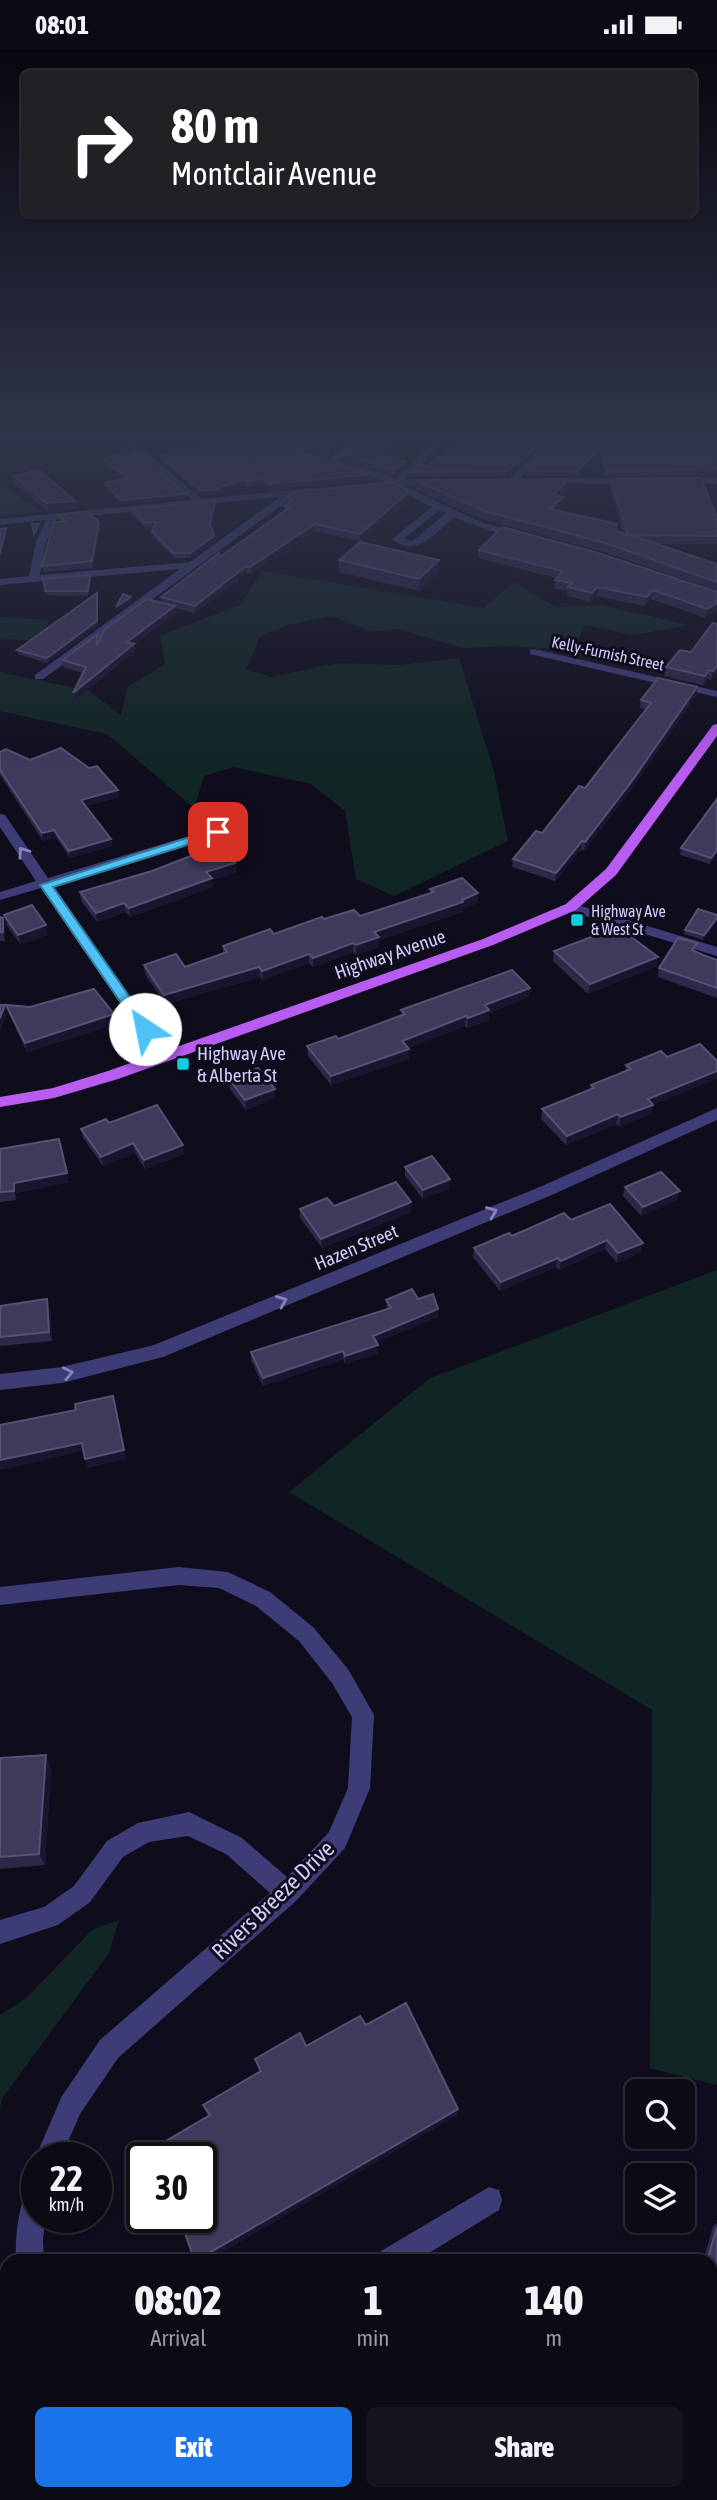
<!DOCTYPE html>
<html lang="en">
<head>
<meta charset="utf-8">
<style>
  body { margin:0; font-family:"Asap Condensed",sans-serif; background:#14131e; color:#f1f3f6; height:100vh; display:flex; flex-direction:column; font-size:26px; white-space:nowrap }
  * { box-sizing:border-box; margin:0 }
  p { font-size:23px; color:#9a9aa0 }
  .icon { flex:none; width:38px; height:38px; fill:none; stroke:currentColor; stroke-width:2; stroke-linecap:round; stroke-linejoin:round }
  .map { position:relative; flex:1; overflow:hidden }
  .side { position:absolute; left:0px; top:2205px; width:718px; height:247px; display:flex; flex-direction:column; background:#0b0a15; border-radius:21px 21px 0 0; box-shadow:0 2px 5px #0004,0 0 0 2px #2b2b34 }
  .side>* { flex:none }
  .hud { position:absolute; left:21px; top:21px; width:676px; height:147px; border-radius:10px; box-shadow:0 2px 5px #0004,0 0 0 2px #2b2b34; background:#202124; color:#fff; overflow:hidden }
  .controls { position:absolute; left:625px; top:2030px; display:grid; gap:14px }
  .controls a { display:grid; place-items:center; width:70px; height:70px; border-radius:10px; background:#0b0a15; box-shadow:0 2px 5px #0004,0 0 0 2px #2b2b34; font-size:35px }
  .speed { position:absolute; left:21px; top:2093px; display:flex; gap:14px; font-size:35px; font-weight:700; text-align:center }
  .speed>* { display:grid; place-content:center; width:91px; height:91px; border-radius:50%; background:#0b0a15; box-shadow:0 2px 5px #0004,0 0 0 2px #2b2b34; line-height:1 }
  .speed small { font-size:18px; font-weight:400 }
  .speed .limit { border:4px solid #111; border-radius:10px; background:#fff; color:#111 }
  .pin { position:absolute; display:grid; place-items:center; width:60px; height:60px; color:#fff; margin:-30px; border-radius:14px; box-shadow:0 4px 10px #0006 }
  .me { position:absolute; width:77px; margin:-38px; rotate:326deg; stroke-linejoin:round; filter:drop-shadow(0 0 5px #0008) }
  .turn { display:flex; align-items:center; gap:24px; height:147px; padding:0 35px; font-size:32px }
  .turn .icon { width:91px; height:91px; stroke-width:2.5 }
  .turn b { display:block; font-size:49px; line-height:60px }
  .eta { display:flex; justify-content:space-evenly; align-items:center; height:119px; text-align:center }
  .eta b { font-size:42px; font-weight:800; line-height:49px }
  .action { display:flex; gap:14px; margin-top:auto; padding:14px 35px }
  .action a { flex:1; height:80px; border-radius:10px; background:#1a73e8; color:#fff; font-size:28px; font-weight:800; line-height:80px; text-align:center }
  .action a+a { background:#14131e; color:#f1f3f6 }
  .status { display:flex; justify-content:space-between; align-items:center; height:49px; padding:0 35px; background:#0b0a15; direction:ltr }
  .status svg { height:19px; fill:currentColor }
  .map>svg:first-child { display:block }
  .green { fill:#112524 }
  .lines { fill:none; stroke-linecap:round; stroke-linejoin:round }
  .minor { fill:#3e3c77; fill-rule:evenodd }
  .major { fill:#b95cf1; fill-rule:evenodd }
  .wall { fill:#2d2748 }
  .shaded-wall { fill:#1a152f }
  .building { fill:#3f395c; stroke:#565075; stroke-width:2 }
  .oneway { stroke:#8884b9 }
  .route { fill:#4fc3f7; stroke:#337fa1; stroke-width:2 }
  .poi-dot { fill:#13cce0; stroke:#0f0d1c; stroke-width:2.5 }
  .labels { text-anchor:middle; stroke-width:6; stroke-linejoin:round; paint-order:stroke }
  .far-street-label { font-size:16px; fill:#d1ccfb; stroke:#0f0d1c }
  .far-poi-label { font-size:16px; fill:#d1ccfb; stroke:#0f0d1c; text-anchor:start }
  .street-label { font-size:19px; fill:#d1ccfb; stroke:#0f0d1c }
  .poi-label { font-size:19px; fill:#d1ccfb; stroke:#0f0d1c; text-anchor:start }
  .near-street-label { font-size:23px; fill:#d1ccfb; stroke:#0f0d1c }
</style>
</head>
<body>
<div class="status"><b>08:01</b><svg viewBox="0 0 49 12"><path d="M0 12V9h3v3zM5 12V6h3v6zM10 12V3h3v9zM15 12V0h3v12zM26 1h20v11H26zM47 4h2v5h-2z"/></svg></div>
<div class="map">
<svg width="717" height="2451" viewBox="0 0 717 2451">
  <rect width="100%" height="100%" fill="#0f0d1c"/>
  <!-- green -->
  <g class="green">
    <polygon points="36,398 44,412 0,426 0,405"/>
    <polygon points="0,434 41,463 0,467"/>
    <polygon points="262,522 484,559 514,533 556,558 601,556 689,576 633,586 585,576 573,601 506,597 463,599 398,580 371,583 332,567 287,576 260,588 246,620 271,628 338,614 399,616 459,609 494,723 508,792 394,847 356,830 345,762 311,735 234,718 204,727 194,759 107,685 0,662 0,623 89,642 121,666 127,638 165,615 160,587 240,556"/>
    <polygon points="0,568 49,571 41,593 0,589"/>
    <polygon points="717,1221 717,2036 650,2019 652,1661 289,1443 430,1329"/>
    <polygon points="119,1871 109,1904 3,2048 0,2059 0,1966 25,1950 93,1880"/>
  </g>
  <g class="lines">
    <!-- minor -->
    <g class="minor">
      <polygon points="46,387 57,387 50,391"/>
      <path d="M116 387H126L202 450 313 439 318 442 294 447 43 630H35V626L180 520 0 536V530L29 527 36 493 46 471 0 476V470L192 451ZM280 448 190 513 40 526 46 493 56 470Z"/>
      <path d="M273 387H283L308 404 329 410 353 387H363L337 412 389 426 395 430 441 387H451L404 431 439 429 444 432 442 434 404 437 481 473 527 486C515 493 468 474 454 468 435 484 416 510 392 490L432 458 393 438H370V434L386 432 302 408ZM439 461 446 464 413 492 404 490Z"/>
      <polygon points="565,387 578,387 551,399 515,434 509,434 509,430 545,395"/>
      <polygon points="544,429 632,429 637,432 632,435 541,434 539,432"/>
      <polygon points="681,429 717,429 717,435 678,434 676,432"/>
      <polygon points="534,600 717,642 717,648 530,605 530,601"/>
      <polygon points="0,765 5,766 48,829 213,780 223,780 223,786 53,836 150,977 172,1002 175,1006 172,1010 162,1010 140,983 41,839 0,851 0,843 36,832 0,778"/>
      <polygon points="571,854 717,898 717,907 566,861 566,855"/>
      <polygon points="717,1059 717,1071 554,1145 163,1308 62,1334 0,1341 0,1325 62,1318 154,1296 542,1137"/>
      <polygon points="179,1518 228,1523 270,1543 313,1578 348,1620 374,1666 370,1739 345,1799 296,1852 118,2009 80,2065 61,2109 37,2109 37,2114 35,2109 62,2047 100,1991 270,1844 226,1805 188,1787 149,1793 123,1808 90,1853 58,1876 0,1895 0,1871 44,1858 74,1837 107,1792 138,1774 189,1763 242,1789 287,1828 329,1783 348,1739 352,1668 332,1634 299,1592 256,1557 219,1539 179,1536 0,1556 0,1538"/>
      <path d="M37 2133V2168H46L43 2190 44 2212H16C15 2187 18 2160 28 2137Z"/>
      <polygon points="489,2138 499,2141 502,2151 499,2161 416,2212 377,2212 381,2202"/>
      <polygon points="88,2445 118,2445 121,2451 91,2451"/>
    </g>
    <!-- major -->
    <polygon class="major" points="717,675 717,687 616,826 576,861 493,896 118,1030 54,1049 0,1058 0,1048 53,1039 108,1022 483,890 566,855 606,820 713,676"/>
  </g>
  <!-- wall -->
  <g class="wall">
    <polygon points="222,387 276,387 301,405 372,425 372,431 271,441 264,435 248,438 245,436 219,443 218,446 203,447 160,412 160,407 227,391"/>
    <polygon points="288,387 349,387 328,407 309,402"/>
    <polygon points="361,387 402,387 380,407 405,417 395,427 342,411 342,405"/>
    <polygon points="573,387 717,387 717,425 696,420 695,426 606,427 599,403 577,427 526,427 526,422"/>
    <polygon points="547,393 507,427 412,428 412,423 426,417 453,400"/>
    <polygon points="104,410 186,449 122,455 105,438 105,434 123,430 104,414"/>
    <polygon points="14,427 76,460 48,463 15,435"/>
    <polygon points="611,430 717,469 717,495 656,495 717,515 717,542 604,503 481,470 416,440 416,431 567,439 559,447 562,456 556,462 623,484 610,438"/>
    <polygon points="410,442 410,449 360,492 315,482 250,525 246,524 195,564 175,559 176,564 134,595 135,602 75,651 73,644 83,624 63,618 62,611 98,594 161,553 161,548 284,462 284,457 288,453 288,448"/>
    <polygon points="216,457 211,477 214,492 191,509 174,509 153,488 152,482 154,479 145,479 131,465 131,460"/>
    <polygon points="58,466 99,473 100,479 93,519 43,523 42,517 59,473"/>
    <polygon points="479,501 717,543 706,569 651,550 645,557 596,547 590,553 567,547 568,542 554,540 556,529 478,509"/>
    <polygon points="339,511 439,511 438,524 419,542 339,523"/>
    <polygon points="90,526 91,531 88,547 46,546 43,530"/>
    <polygon points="97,544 98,577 47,614 18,605 17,601"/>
    <polygon points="680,601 717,623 711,631 707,630 703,636 664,627 666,618"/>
    <polygon points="696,646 631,741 584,802 581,801 555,832 512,818 513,810 542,784 585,739 646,661 640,659 641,651"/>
    <polygon points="0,703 30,711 118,741 119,748 86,757 111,790 112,797 70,809 56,788 43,792 0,726"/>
    <polygon points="681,799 717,805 710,815 680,806"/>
    <polygon points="235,814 236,823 212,831 213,838 130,868 126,863 97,873 81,852 80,843"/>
    <polygon points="430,840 478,844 478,854 463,859 462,863 379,891 379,898 356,906 353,903 313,918 309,914 263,931 260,928 165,955 145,925 144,916 185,918 223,905 223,897 274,885 324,870 360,867 430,844"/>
    <polygon points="4,866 46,876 48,886 20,895 6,875"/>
    <polygon points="717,866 703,891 684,885 685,881"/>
    <polygon points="0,868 3,869 5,878 5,892 0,892"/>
    <polygon points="554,902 657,917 588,945 553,912"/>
    <polygon points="695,902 717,911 717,949 658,928 659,919"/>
    <polygon points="530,939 529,948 489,964 489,971 467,979 465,977 408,999 409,1010 331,1036 308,1007 307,997 338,990 401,967 401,961"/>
    <polygon points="6,956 114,965 116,975 27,1003 9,965"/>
    <polygon points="661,1002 651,1065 619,1078 616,1075 566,1096 541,1070 542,1060 590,1040 591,1036 625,1023 626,1016"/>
    <polygon points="229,1030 275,1040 275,1049 246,1061 230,1040"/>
    <polygon points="109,1074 184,1105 145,1120 135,1104 103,1117 83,1089 81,1080"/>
    <polygon points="0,1100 69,1133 16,1144 16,1151 0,1153"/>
    <polygon points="405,1118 450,1130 449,1139 423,1150 405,1127"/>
    <polygon points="625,1138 677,1151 641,1167 623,1147"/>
    <polygon points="411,1153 411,1163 322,1199 300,1169 300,1160"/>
    <polygon points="571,1171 643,1194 641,1203 617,1214 605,1200 559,1221 556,1218 500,1242 473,1208 474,1199"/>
    <polygon points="418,1250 438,1268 376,1293 378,1304 345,1315 343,1310 263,1337 251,1311 251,1303 387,1260 386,1251"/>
    <polygon points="0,1257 9,1257 50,1259 52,1292 0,1297"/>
    <polygon points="0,1709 51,1719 45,1816 0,1820"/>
    <polygon points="366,1976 458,2060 456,2067 208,2067 206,2064 203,2056 259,2023 255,2010 306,1997"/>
    <polygon points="717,2174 717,2359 710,2355 710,2212 703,2212 713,2177"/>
  </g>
  <!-- shaded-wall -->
  <g class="shaded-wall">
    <polygon points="344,387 349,387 328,407 328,402"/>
    <polygon points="396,387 402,387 375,411 375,406"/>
    <polygon points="549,387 567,387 547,393 507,427 507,422"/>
    <polygon points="600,398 599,403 577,427 578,422"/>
    <polygon points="405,412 405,417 395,427 395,421"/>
    <polygon points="372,425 372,431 271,441 271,435"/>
    <polygon points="263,429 264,435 248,438 248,433"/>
    <polygon points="568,430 567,439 553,454 554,446"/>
    <polygon points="245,431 245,436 219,443 218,446 203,447 202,442"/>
    <polygon points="410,442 410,449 360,492 360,485"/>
    <polygon points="185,445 186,449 122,455 121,451"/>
    <polygon points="563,448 562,456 549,469 550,460"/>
    <polygon points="75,452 76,460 48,463 46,454"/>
    <polygon points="215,452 216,457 211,479 210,474"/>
    <polygon points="99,473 100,479 93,519 92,512"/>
    <polygon points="39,475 39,479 35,490 34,485"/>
    <polygon points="315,475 315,482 250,525 250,518"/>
    <polygon points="6,479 7,485 0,515 0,504"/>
    <polygon points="214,487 214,492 191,509 190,504"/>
    <polygon points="439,511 438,524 419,542 419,530"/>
    <polygon points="246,517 246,524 195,564 195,557"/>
    <polygon points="597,538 596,547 590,553 592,544"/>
    <polygon points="653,541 651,550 645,557 647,548"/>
    <polygon points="97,544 98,577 47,614 47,609"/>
    <polygon points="131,548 132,552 117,563 116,558"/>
    <polygon points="717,554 717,562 706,569 707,560"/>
    <polygon points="175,557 176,564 134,595 135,602 75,651 73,644 127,593"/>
    <polygon points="717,617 717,623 711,631 713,622"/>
    <polygon points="709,621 707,630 703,636 705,627"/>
    <polygon points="697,638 696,646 631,741 584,802 585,793"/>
    <polygon points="118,741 119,748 82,758 81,751"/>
    <polygon points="54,781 56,788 43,792 42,784"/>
    <polygon points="111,790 112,797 70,809 69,802"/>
    <polygon points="582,792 581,801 555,832 556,824"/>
    <polygon points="717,801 717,805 710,815 711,809"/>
    <polygon points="235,814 236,823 212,831 213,838 130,868 129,859 206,823"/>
    <polygon points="478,844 478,854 463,859 462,863 379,891 379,898 356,906 356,896 374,883"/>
    <polygon points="124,854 126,863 97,873 96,864"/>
    <polygon points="3,869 5,878 5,892 3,883"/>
    <polygon points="717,869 717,872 703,891 704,886"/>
    <polygon points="46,876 48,886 20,895 18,886"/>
    <polygon points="353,894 353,903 313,918 313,909"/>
    <polygon points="309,905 309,914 263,931 262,922"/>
    <polygon points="658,908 657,917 588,945 590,935"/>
    <polygon points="259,918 260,928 165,955 164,946"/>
    <polygon points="530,939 529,948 489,964 489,971 467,979 468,969 485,956"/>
    <polygon points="5,956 7,965 0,983 0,969"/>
    <polygon points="114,965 116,975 27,1003 25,994"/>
    <polygon points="466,967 465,977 402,1002 402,992"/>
    <polygon points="409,1000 409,1010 331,1036 331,1027"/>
    <polygon points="717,1022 717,1030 653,1056 651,1065 619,1078 620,1068 648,1050"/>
    <polygon points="275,1040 275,1049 246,1061 245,1051"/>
    <polygon points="618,1065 616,1075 566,1096 567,1087"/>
    <polygon points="133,1094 135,1104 103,1117 101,1108"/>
    <polygon points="183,1096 184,1105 145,1120 144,1111"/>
    <polygon points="67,1124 69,1133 16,1144 16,1151 14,1142 14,1134"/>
    <polygon points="450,1130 449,1139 423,1150 423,1141"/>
    <polygon points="680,1142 677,1151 641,1167 643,1158"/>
    <polygon points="411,1153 411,1163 322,1199 321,1190"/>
    <polygon points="607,1191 605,1200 559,1221 561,1212"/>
    <polygon points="643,1194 641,1203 617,1214 618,1204"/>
    <polygon points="558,1209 556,1218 500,1242 501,1233"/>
    <polygon points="47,1250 50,1259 52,1292 49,1283"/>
    <polygon points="438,1260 438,1268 373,1295 373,1287"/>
    <polygon points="378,1296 378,1304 345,1315 345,1307"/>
    <polygon points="343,1302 343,1310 263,1337 263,1329"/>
    <polygon points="113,1347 126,1410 88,1419 85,1410"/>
    <polygon points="82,1394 84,1402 0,1421 0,1411"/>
    <polygon points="46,1706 51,1719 45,1816 39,1805"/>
    <polygon points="458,2060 456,2067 207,2212 195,2212"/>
  </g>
  <!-- building -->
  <g class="building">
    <polygon points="229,387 276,387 301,405 372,425 271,435 263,429 248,433 245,431 219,438 218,440 202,442 160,407 232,390"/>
    <polygon points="295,387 344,387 328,402 309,396"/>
    <polygon points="361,387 396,387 375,406 405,412 395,421 342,405"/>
    <polygon points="468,387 549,387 507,422 412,423 420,415 426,417 453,400"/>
    <polygon points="573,387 717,387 717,420 693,414 696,421 607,422 600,398 578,422 526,422 553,396"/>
    <polygon points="135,402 185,445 121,451 105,434 127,429 104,410"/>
    <polygon points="39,421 75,452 46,454 14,427"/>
    <polygon points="701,429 717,469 717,487 630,486 717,515 717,533 605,494 481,461 416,431 568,430 554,446 563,448 550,460 617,475 616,482 628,486 611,430"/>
    <polygon points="392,433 410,442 360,485 315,475 250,518 246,517 195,557 161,548 219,504 220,508 290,458 284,457 292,451 288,448 295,443"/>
    <polygon points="215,452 210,474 214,487 190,504 173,504 152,482 157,473 144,474 131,460"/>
    <polygon points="87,463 99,473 92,512 42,517 54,473 66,473 58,466"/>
    <polygon points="32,475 39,475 34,485"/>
    <polygon points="502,478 595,503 717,543 717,554 707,560 653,541 647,548 597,538 592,544 568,538 572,534 555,531 563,522 479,501"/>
    <polygon points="6,479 0,504 0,480"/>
    <polygon points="360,493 439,511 419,530 339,511"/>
    <polygon points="90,526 88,542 45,542 43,530"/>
    <polygon points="97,544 97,572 47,609 17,601"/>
    <polygon points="123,545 131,548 116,558"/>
    <polygon points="147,550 175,557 127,593 134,595 73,644 86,618 62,611 97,586 97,596 104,581"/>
    <polygon points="713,574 717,575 717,617 713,622 709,621 705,627 666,618 680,601 691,603"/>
    <polygon points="658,629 697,638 632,732 585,793 582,792 556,824 513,810 536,782 542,784 579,737 585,739 651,654 641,651"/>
    <polygon points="61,699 89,719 97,717 118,741 81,751 111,790 69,802 54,781 42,784 0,721 0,703 6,700 30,711"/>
    <polygon points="717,750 717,801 711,809 681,799"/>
    <polygon points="219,796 235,814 206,823 212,829 129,859 124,854 96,864 80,843 152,822"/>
    <polygon points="462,829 478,844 462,851 463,853 374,883 379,888 356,896 353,894 313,909 309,905 262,922 259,918 164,946 144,916 176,905 185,918 227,903 223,897 270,880 274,885 322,868 324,870 354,861 360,867 434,843 430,840"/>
    <polygon points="32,856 46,876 18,886 4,866"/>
    <polygon points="698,860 717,866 717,869 704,886 685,881"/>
    <polygon points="0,868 3,869 3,883 0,883"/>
    <polygon points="618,878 658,908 590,935 554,902"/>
    <polygon points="678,889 697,894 692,901 703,906 717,911 717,939 659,919"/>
    <polygon points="512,921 530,939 485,956 489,961 468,969 466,967 402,992 409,1000 331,1027 307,997 336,987 338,990 405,965 401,961"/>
    <polygon points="94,940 114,965 25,994 6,956 30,958"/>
    <polygon points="0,956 5,956 0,969"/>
    <polygon points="700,995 717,1012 717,1022 648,1050 653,1056 620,1068 618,1065 567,1087 542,1060 594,1039 591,1036 631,1020 626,1016 661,1002 667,1008"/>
    <polygon points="258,1019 275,1040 245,1051 229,1030"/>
    <polygon points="157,1056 183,1096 144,1111 133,1094 101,1108 81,1080 106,1070 109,1074"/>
    <polygon points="59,1090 67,1124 14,1134 14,1142 0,1143 0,1100"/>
    <polygon points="432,1107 450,1130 423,1141 405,1118"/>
    <polygon points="661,1123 680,1142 643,1158 625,1138"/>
    <polygon points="396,1133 411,1153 321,1190 300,1160 327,1149 334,1157"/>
    <polygon points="610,1155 643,1194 618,1204 607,1191 561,1212 558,1209 501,1233 474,1199 509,1184 512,1187 564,1164 571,1171"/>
    <polygon points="412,1240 418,1250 433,1245 438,1260 373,1287 378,1296 345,1307 343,1302 263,1329 251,1303 391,1259 386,1251"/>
    <polygon points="47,1250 49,1283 0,1288 0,1257"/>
    <polygon points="113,1347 124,1401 85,1410 82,1394 0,1411 0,1376 76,1361 75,1355"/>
    <polygon points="46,1706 39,1805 0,1808 0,1709"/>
    <polygon points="406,1954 458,2060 195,2212 179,2168 201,2168 201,2109 157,2109 154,2099 210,2066 203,2056 261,2022 255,2010 300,1984 306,1997 360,1967 366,1976"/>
    <polygon points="717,2178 717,2353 710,2350 710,2212 707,2212"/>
    <polygon points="710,2437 717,2448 717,2451 480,2451 488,2445 710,2445"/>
  </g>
  <!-- one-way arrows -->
  <defs><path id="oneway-chevron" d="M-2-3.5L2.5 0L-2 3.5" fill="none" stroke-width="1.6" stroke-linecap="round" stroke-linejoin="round" transform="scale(1.75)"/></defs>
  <g class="oneway">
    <use href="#oneway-chevron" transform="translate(23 803) rotate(-125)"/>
    <use href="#oneway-chevron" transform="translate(492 1163) rotate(-22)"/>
    <use href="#oneway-chevron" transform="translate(282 1252) rotate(-22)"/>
    <use href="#oneway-chevron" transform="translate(68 1324) rotate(-12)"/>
  </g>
  <!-- sky -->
  <linearGradient id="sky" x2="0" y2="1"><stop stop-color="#08070f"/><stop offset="0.53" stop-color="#31354b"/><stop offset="1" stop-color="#31354b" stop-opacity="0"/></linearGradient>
  <rect width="717" height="730" fill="url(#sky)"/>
  <!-- route -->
  <polygon class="route" points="218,779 224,783 222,785 53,838 152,980 150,983 141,983 40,836"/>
  <!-- markers -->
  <g class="poi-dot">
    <rect x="570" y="864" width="14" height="14" rx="3.5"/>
    <rect x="176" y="1008" width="14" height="14" rx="3.5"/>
  </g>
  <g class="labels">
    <!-- far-street labels -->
    <g class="far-street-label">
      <text transform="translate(608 604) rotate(12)" y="6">Kelly-Furnish Street</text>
    </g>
    <!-- far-poi labels -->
    <g class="far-poi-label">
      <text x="591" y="868">Highway Ave<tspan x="591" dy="18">&amp; West St</tspan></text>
    </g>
    <!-- street labels -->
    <g class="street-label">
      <text transform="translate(390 905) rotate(-19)" y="7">Highway Avenue</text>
      <text transform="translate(356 1198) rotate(-23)" y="7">Hazen Street</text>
    </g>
    <!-- poi labels -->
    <g class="poi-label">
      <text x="197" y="1011">Highway Ave<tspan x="197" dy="22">&amp; Alberta St</tspan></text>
    </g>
    <!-- near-street labels -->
    <g class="near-street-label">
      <text transform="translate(273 1851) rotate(-44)" y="8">Rivers Breeze Drive</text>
    </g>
  </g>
</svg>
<div class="controls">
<a><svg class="icon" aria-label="search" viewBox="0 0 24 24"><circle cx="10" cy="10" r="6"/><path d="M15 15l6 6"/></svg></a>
<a><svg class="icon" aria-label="layers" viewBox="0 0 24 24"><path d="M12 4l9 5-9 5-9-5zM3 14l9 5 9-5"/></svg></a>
</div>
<div class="speed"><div>22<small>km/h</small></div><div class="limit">30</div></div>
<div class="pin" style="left:218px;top:783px;background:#d93025"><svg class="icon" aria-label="arrive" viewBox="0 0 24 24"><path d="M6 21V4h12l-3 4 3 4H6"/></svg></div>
<svg class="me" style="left:145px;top:980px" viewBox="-20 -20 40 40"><circle r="19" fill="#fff"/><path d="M0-13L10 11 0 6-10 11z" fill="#4fc3f7"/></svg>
<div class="hud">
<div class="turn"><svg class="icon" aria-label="right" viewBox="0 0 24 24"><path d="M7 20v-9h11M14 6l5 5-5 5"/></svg><div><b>80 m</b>Montclair Avenue</div></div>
</div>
<section class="side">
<div class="eta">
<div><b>08:02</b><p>Arrival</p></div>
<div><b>1</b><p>min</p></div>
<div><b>140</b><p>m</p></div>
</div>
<div class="action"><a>Exit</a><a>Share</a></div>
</section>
</div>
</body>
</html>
